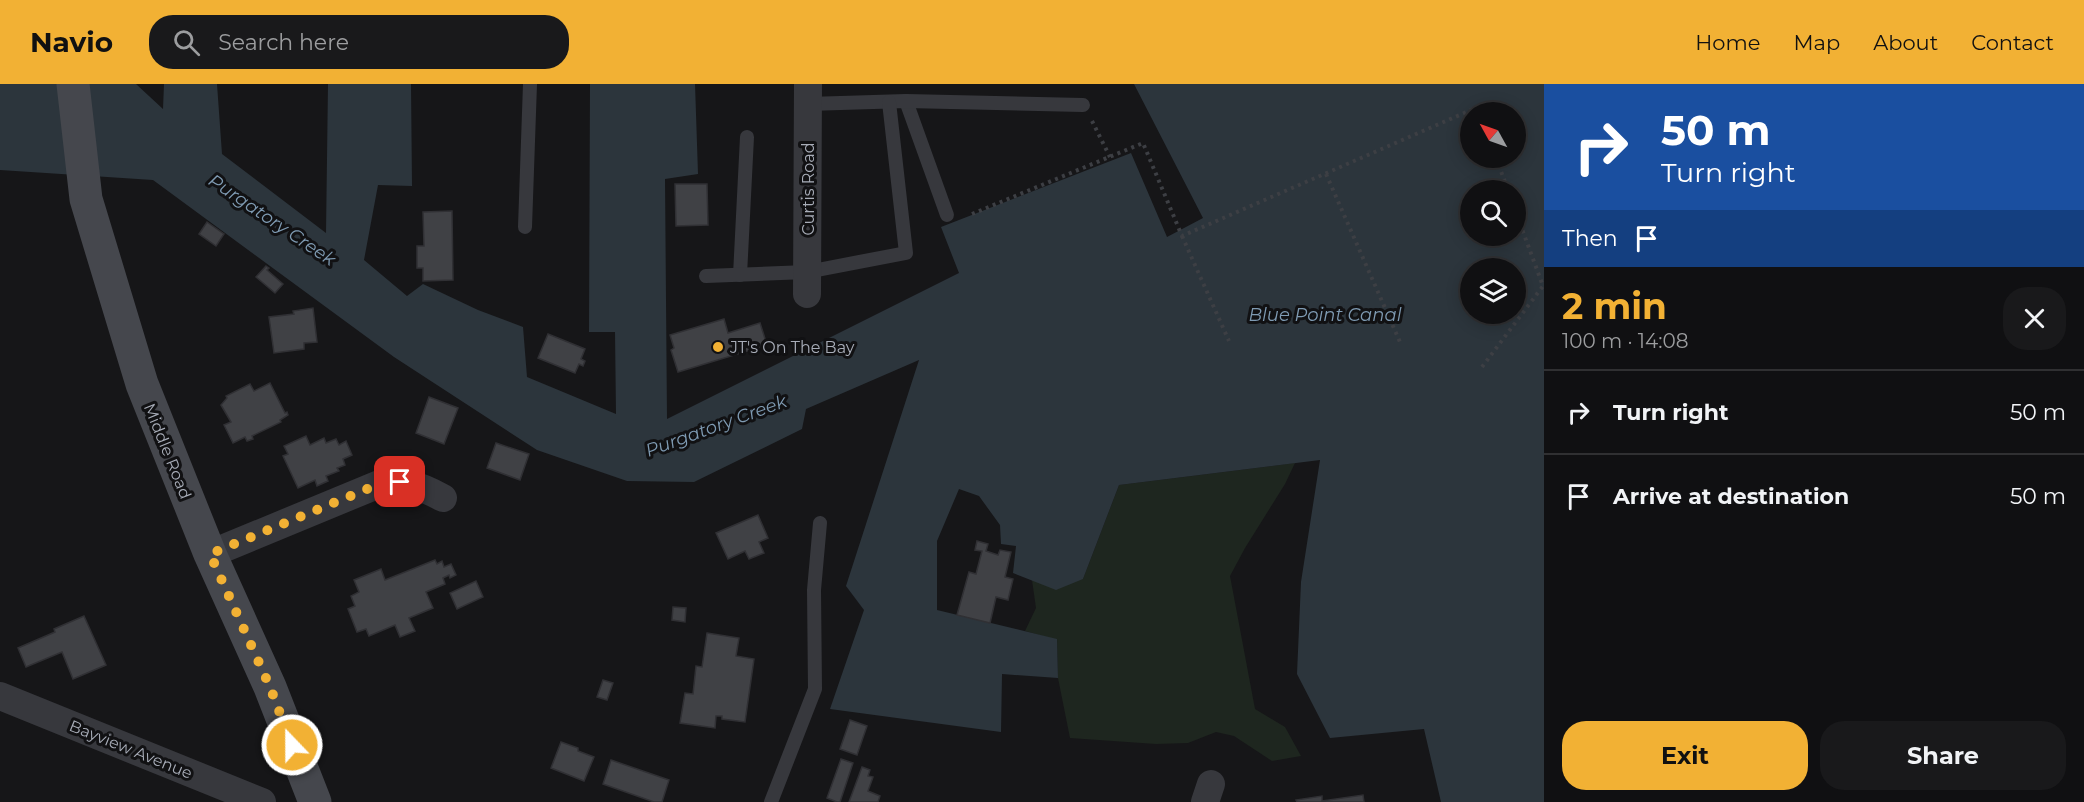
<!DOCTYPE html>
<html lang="en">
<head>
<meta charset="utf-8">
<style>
  body { margin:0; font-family:Montserrat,sans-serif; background:#19191b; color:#f1f3f6; height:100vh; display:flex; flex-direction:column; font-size:22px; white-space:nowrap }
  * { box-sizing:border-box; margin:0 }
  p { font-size:20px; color:#9c9d9f }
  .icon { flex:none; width:33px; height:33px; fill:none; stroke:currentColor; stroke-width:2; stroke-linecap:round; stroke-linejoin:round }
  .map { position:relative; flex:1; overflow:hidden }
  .side { display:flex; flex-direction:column; background:#101012; width:540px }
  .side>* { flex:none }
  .top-card { background:#1a4fa0; color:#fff; overflow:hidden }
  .needle { width:39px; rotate:310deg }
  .buttons { position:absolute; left:1460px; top:18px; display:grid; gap:12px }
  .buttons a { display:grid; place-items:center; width:66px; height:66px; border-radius:50%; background:#101012; box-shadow:0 3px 15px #0003,0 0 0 2px #303032; font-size:30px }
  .pin { position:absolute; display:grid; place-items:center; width:51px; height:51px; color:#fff; margin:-26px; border-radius:12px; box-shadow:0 3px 9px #0006 }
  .me { position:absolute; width:66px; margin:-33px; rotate:338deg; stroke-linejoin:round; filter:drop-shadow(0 0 4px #0008) }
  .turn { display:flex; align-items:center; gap:21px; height:126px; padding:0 18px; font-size:27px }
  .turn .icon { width:78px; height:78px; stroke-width:2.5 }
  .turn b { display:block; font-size:42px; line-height:51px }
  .then { display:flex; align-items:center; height:57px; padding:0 18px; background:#0003; gap:12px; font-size:22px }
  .round { display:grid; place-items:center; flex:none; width:63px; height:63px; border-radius:24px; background:#19191b }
  .overview { display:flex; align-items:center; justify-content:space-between; height:102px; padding:0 18px }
  h1 { font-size:36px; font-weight:700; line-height:45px; color:#f2b134 }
  .primary-button { display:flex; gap:12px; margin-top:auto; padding:12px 18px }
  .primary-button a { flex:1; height:69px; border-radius:24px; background:#f2b134; color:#111; font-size:24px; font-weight:700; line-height:69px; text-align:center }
  .primary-button a+a { background:#19191b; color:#f1f3f6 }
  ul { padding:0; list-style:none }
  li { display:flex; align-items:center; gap:18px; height:84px; padding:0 18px; border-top:2px solid #303032 }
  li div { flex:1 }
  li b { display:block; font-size:22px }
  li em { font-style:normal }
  header { display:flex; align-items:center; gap:36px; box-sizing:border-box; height:84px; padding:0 30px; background:#f2b134; color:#111 }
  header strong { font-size:28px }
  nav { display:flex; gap:33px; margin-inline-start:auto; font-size:21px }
  .search { width:420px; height:54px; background:#19191b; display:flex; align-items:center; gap:15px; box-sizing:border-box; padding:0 21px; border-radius:24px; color:#9c9d9f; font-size:22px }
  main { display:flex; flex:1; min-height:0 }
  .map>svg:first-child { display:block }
  .green { fill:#1e261f }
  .water { fill:#2c353c; fill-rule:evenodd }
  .building { fill:#404145; stroke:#303034; stroke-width:1.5 }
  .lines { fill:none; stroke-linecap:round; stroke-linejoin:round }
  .path { stroke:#3d3f44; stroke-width:4; stroke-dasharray:3 4.5; stroke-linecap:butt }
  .service { stroke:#37383d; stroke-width:14 }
  .minor { stroke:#37383d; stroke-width:28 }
  .secondary { stroke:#45474d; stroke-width:33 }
  .route { stroke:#f2b134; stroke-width:10; stroke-dasharray:0 18 }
  .poi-dot { fill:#f2b134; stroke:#111113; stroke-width:2 }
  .labels { text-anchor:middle; stroke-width:6; stroke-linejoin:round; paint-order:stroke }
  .street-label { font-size:16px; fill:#a8adb8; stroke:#111113 }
  .poi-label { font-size:16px; fill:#a8adb8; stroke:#111113; text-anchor:start }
  .water-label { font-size:18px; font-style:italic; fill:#7f9bb3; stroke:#111113 }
</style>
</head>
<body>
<header>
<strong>Navio</strong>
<div class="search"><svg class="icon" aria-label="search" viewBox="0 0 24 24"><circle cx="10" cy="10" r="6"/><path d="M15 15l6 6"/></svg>Search here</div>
<nav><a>Home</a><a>Map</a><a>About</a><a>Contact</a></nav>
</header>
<main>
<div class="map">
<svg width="1544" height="718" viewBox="0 0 1544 718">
  <rect width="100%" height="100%" fill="#161618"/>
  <!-- green -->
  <polygon class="green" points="1295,379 1285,400 1245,464 1230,492 1255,625 1285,643 1301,672 1272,677 1234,652 1216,648 1188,659 1156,660 1070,654 1058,594 1057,556 1025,547 1036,524 1032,496 1083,495 1119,401"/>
  <!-- water -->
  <path class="water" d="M0 0H136L163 25 164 0H217L222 70 326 149 328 0H411L412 102 378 101 364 176 407 212 423 200 478 226 523 243 527 293 616 330 615 248H589L590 0H695L698 90 665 95 667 335 959 189 941 143 1131 69 1167 153 1203 134 1134 0H1544V718H1441L1424 645 1330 654 1297 590 1301 498 1320 376 1119 401 1083 495 1056 506 1013 489 1016 462 1001 460 1000 441 979 412 959 405 937 457V526L1057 555 1058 594 1002 590 1001 648 830 625 864 526 846 502 919 276 806 325 802 345 694 398 627 397 537 366 394 273 153 96 0 86ZM1470 28H1515V74H1470ZM1470 106H1515V152H1470ZM1470 184H1515V230H1470Z"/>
  <!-- building -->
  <g class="building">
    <polygon points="675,100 707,100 708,141 676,142"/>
    <polygon points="452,127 453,196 423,197 423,184 417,184 417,162 424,162 423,128"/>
    <polygon points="207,138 224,150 216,162 199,150"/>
    <polygon points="266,182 269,184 267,186 283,200 275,209 256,193"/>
    <polygon points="313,224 317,258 304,259 304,265 274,269 269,233 294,230 293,227"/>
    <polygon points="724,235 728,249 760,239 767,261 678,288 671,266 674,264 670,251"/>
    <polygon points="548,250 585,265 581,275 585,277 583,282 579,280 575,289 538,274"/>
    <polygon points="270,299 285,329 287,328 288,331 280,336 281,338 252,352 253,355 247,357 245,353 233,359 224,341 231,338 221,321 227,314 226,312 250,300 254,307"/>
    <polygon points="429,313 458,324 444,360 416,349"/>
    <polygon points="306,352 310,361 324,354 326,359 336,355 339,361 346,357 352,371 343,375 345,381 337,384 339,387 326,392 328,397 317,402 315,396 298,404 283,372 288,370 284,362"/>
    <polygon points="496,359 529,370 520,396 487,384"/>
    <polygon points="758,431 768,454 759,458 764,469 749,475 745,467 728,475 716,449"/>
    <polygon points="977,457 988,460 986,467 998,471 1000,466 1011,468 1005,493 1013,495 1008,516 996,513 990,539 957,531 969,488 976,490 982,467 975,466"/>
    <polygon points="435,476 437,480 442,477 444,483 451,480 456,491 450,494 449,491 443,494 445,500 426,508 433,524 409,534 415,547 400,553 395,541 369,552 366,545 357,548 348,525 355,522 351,512 359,508 354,496 381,485 385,496"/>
    <polygon points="476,497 483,513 457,525 450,509"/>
    <polygon points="673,523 686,524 685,538 672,536"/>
    <polygon points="84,532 106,581 73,595 62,568 26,583 18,564 55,548 54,545"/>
    <polygon points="707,549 739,554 736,572 754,575 745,638 722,635 722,632 716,632 715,644 680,639 685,609 693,610 696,582 702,583"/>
    <polygon points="603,596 613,599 607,616 597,613"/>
    <polygon points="850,636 867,642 857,671 840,665"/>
    <polygon points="561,658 578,664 578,667 594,673 584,697 551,684"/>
    <polygon points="841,675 853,679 840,718 837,718 827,714"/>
    <polygon points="611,676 669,696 662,718 654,718 603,700"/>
    <polygon points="862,683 870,686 868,692 873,693 868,707 880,712 878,718 849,718"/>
    <polygon points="1363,711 1364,718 1297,718 1296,716 1322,712 1322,717"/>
  </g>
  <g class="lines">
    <!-- path -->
    <g class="path">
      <polyline points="1092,37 1110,73"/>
      <polyline points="1496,74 1508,106"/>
      <polyline points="1326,90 1400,258"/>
      <polyline points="972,130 1143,59 1182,152 1478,23 1480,28"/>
      <polyline points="1182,152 1229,257"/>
      <polyline points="1482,283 1543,202 1515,126"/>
    </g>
    <!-- service -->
    <g class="service">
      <polyline points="906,17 947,131"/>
      <polyline points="808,20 906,17 1083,21"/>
      <polyline points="525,143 530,0"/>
      <polyline points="740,191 747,53"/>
      <polyline points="706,192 807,188 906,169 889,18"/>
      <polyline points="771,718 815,605 814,506 820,439"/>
    </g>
    <!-- minor -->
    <g class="minor">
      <polyline points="807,210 808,0"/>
      <path d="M210 470 377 401C407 397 417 400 443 414"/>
      <polyline points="0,612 262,718"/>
      <polyline points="1205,718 1211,700"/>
    </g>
    <!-- secondary -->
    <polyline class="secondary" points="73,0 86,115 142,300 210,470 270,603 315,718"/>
  </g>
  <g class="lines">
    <!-- route -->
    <polyline class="route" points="292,661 270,603 210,470 377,401 400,398"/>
  </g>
  <!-- markers -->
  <circle class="poi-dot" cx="718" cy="263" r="6"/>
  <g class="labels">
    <!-- street labels -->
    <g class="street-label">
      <text transform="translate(808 105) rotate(-90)" y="6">Curtis Road</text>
      <text transform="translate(168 367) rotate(68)" y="6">Middle Road</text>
      <text transform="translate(131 665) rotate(22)" y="6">Bayview Avenue</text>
    </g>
    <!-- poi labels -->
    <g class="poi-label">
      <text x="730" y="269">JT's On The Bay</text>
    </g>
    <!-- water labels -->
    <g class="water-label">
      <text transform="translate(272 136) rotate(34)" y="6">Purgatory Creek</text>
      <text x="1325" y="237">Blue Point Canal</text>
      <text transform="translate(716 342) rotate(-20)" y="6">Purgatory Creek</text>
    </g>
  </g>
</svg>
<div class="buttons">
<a><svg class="needle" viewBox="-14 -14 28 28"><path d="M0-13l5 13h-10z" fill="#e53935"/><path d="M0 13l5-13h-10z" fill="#9c9d9f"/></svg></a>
<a><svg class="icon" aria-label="search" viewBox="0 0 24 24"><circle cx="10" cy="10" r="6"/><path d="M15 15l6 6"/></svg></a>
<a><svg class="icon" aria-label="layers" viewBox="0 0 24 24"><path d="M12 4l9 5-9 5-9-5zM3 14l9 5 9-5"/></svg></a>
</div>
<div class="pin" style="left:400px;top:398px;background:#d93025"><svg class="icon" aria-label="arrive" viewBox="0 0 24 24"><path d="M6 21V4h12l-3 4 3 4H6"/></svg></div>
<svg class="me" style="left:292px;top:661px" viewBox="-20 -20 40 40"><circle r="17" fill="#f2b134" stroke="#fff" stroke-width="3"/><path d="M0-11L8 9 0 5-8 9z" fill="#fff"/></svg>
</div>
<section class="side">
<div class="top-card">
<div class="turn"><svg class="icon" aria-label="right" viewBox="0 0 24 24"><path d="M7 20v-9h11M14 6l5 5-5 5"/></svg><div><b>50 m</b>Turn right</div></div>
<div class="then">Then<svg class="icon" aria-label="arrive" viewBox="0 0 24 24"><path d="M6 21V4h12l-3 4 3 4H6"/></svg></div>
</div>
<div class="overview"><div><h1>2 min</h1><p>100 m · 14:08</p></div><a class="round"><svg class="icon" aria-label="close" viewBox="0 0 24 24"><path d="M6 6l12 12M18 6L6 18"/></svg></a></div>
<ul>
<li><svg class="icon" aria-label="right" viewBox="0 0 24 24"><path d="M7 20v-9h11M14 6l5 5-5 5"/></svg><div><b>Turn right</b></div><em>50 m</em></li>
<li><svg class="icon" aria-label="arrive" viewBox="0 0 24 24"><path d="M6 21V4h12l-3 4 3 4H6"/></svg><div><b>Arrive at destination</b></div><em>50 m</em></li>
</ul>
<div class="primary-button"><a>Exit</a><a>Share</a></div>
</section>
</main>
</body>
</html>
